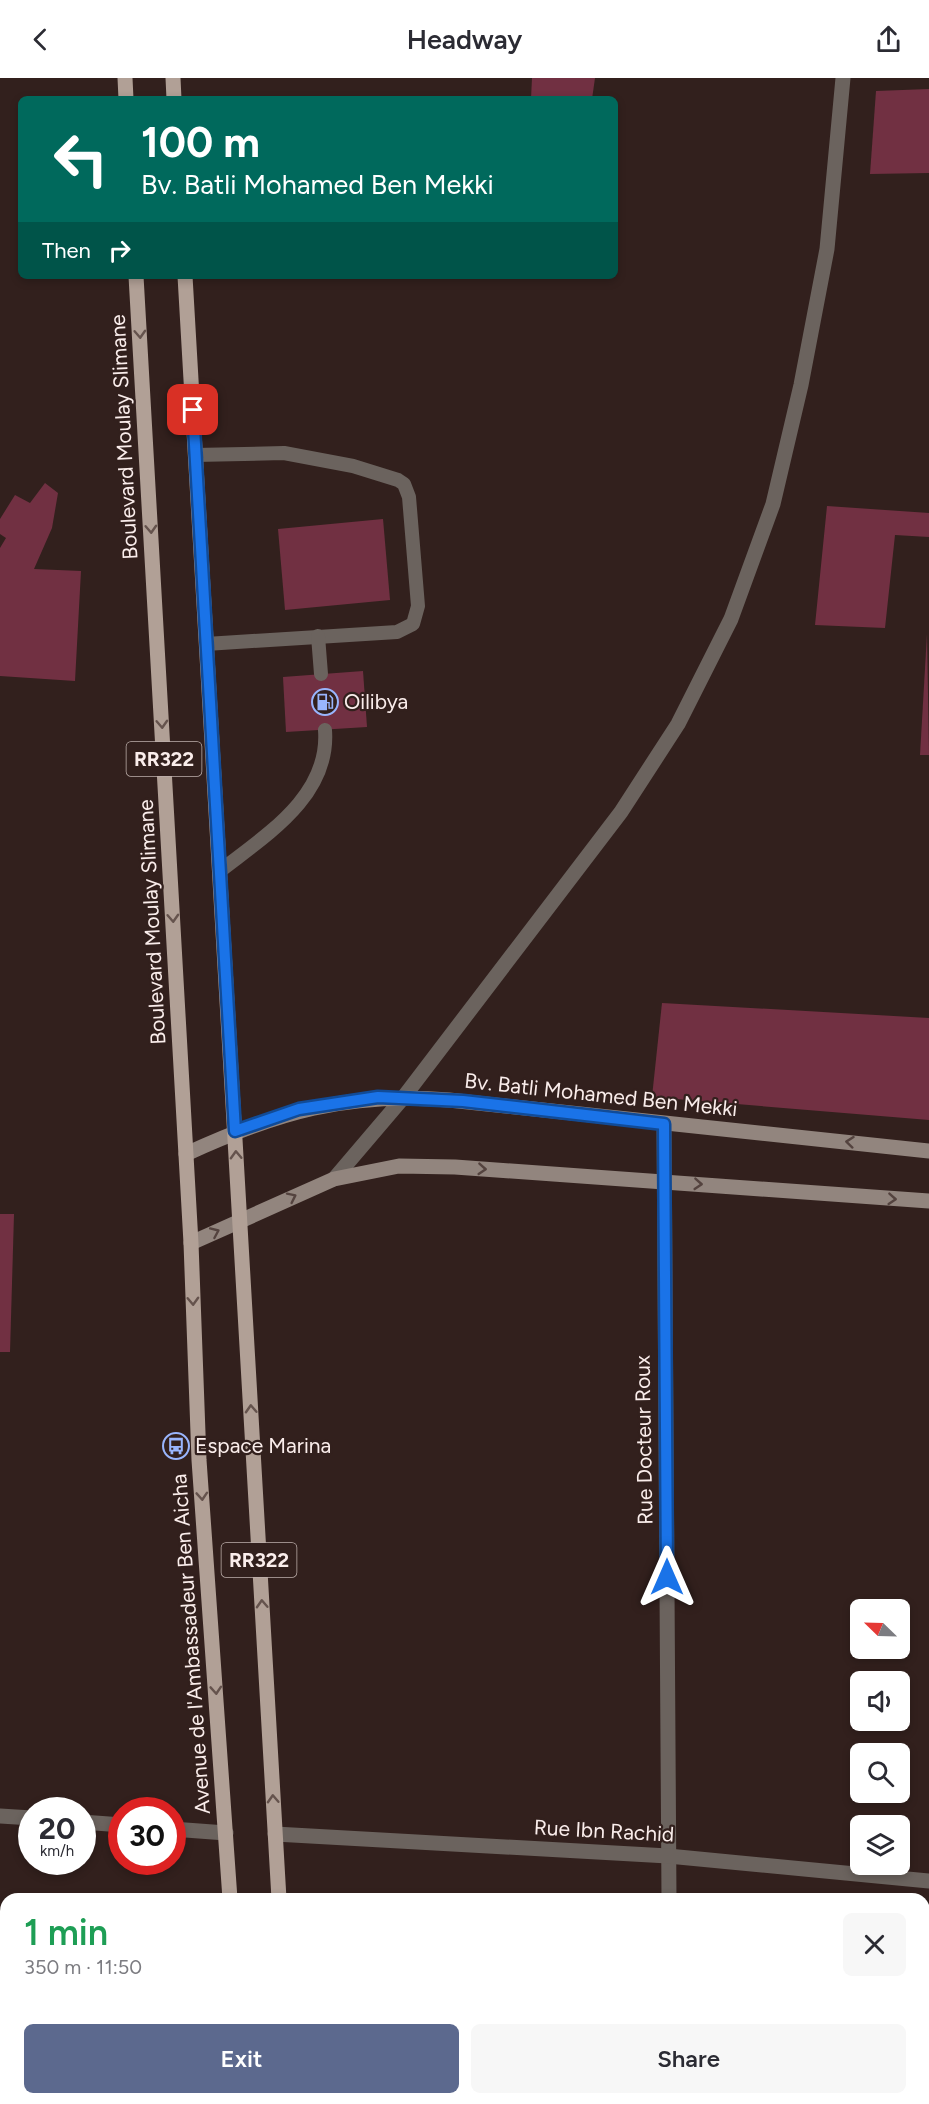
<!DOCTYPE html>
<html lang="en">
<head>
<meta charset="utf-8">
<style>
  body { margin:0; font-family:Figtree,sans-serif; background:#f7f7f7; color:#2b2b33; height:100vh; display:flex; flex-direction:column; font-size:22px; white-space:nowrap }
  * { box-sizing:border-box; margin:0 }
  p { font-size:20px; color:#7c7c81 }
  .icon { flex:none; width:33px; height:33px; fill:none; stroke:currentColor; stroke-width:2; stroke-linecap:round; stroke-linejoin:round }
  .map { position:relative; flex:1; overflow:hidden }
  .sheet { position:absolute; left:0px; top:1815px; width:930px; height:212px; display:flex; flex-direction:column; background:#fff; border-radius:18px 18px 0 0; box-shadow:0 3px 9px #0003 }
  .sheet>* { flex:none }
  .top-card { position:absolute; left:18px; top:18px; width:600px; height:183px; border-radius:9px; box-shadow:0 3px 9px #0003; background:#00695c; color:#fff; overflow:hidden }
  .needle { width:39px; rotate:293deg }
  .tools { position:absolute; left:850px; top:1521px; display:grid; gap:12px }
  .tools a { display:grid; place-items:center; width:60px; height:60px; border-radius:9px; background:#fff; box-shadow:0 3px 9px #0003; font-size:30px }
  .speed { position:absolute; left:18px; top:1719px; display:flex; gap:12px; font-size:30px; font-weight:700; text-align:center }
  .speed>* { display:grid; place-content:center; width:78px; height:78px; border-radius:50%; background:#fff; box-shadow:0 3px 9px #0003; line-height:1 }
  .speed small { font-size:15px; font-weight:400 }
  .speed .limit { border:9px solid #d22; background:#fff; color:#111 }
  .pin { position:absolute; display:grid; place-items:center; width:51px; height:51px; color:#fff; margin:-26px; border-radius:12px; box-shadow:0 3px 9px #0006 }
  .me { position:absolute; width:66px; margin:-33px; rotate:0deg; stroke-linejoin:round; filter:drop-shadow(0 0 4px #0008) }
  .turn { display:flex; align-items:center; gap:21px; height:126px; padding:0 24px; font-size:27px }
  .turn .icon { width:78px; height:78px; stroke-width:2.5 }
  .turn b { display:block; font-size:42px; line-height:51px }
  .then { display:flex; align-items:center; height:57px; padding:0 24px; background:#0003; gap:12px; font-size:22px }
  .round { display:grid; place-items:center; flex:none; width:63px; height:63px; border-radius:9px; background:#f7f7f7 }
  .head { display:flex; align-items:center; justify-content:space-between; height:102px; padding:0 24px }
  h1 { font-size:36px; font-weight:600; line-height:45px; color:#1e9e55 }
  .primary-button { display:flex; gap:12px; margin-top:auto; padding:12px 24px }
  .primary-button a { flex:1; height:69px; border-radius:9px; background:#5c698e; color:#fff; font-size:24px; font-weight:600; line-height:69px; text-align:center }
  .primary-button a+a { background:#f7f7f7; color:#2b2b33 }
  header { display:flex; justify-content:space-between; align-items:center; height:78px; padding:0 24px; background:#fff; font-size:27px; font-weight:600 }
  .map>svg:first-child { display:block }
  .building { fill:#713042 }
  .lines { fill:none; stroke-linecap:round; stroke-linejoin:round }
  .lane { stroke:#6b635e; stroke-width:14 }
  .street { stroke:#6b635e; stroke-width:15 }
  .secondary { stroke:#92857e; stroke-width:15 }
  .primary { stroke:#b1a096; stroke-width:15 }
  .oneway { stroke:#65534d }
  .oneway2 { stroke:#54433f }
  .route-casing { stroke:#114b97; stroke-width:15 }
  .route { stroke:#1a73e8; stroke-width:10 }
  .labels { text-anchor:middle; stroke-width:4.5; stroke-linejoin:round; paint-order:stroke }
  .shield { fill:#32201d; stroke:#beb0ad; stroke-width:1.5 }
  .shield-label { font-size:20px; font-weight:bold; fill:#faedeb }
  .street-label { font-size:21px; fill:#faedeb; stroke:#32201d }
  .poi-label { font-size:21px; fill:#faedeb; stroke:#32201d; text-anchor:start }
</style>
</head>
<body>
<header><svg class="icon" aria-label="back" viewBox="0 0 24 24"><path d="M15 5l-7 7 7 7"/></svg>Headway<svg class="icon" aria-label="share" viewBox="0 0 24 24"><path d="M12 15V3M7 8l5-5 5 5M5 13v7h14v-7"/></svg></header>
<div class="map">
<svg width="929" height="2026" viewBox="0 0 929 2026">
  <rect width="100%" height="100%" fill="#32201d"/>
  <!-- building -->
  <g class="building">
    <polygon points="532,0 595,0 592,21 531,21"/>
    <polygon points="929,11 929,95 870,96 876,13"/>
    <polygon points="45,405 58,415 52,450 34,491 81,493 75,603 0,598 0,470 6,460 0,456 0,441 15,417 30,425"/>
    <polygon points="827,428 929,435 929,459 895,457 885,550 815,547"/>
    <polygon points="383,441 390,522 285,532 278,451"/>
    <polygon points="927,556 929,677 920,677"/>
    <polygon points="363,593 367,649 286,654 283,599"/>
    <polygon points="662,925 929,940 929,1042 652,1019"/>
    <polygon points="0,1136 14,1136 10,1274 0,1274"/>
  </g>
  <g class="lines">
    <!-- lane -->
    <g class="lane">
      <polyline points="195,377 284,375 353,388 398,402 404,406 409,419 418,528 413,546 397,554 206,566"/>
      <polyline points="318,558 321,596"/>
      <path d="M220 793C266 757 330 718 325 652"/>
    </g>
    <!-- street -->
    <g class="street">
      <polyline points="664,1046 669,1821"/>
      <polyline points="334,1101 403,1020 621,734 678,646 731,541 773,426 801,307 827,171 843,0"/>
      <polyline points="0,1738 32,1740"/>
      <polyline points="82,1744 122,1747"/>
      <polyline points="172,1751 226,1755"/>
      <polyline points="275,1756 668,1778 929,1803"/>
      <polyline points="673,2020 673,2026"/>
    </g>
    <!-- secondary -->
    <g class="secondary">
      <path d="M186 1076C277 1034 347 1014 449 1022L929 1073"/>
      <polyline points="191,1165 334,1101 399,1088 455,1089 929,1123"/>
    </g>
    <!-- primary -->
    <g class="primary">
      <polyline points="125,0 126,21"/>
      <polyline points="173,0 174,21"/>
      <polyline points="136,198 191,1165 199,1382 230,1821"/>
      <polyline points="185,198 279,1821"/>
      <polyline points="242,2020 242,2026"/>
      <polyline points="292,2020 292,2026"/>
    </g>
  </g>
  <!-- one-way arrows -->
  <defs><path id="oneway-chevron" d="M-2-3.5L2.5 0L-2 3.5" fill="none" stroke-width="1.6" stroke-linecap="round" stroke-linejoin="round" transform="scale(1.5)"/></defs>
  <g class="oneway">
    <use href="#oneway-chevron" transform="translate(140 256) rotate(87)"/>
    <use href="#oneway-chevron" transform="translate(151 451) rotate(87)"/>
    <use href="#oneway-chevron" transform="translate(162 646) rotate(87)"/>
    <use href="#oneway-chevron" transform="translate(173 840) rotate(87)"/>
    <use href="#oneway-chevron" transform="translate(236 1077) rotate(-92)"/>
    <use href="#oneway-chevron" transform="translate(193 1223) rotate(88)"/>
    <use href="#oneway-chevron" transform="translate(251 1331) rotate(-93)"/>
    <use href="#oneway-chevron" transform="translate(202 1418) rotate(86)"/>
    <use href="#oneway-chevron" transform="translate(262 1526) rotate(-93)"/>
    <use href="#oneway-chevron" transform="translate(216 1612) rotate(86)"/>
    <use href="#oneway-chevron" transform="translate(273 1721) rotate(-93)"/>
  </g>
  <g class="oneway2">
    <use href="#oneway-chevron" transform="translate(850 1064) rotate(-174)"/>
    <use href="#oneway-chevron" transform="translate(482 1091) rotate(4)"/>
    <use href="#oneway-chevron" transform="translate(698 1106) rotate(4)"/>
    <use href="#oneway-chevron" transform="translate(292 1119) rotate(-26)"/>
    <use href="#oneway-chevron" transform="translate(892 1121) rotate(4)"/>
    <use href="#oneway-chevron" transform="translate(215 1154) rotate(-24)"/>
  </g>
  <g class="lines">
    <defs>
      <polyline id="route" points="193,332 235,1053 299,1031 378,1019 463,1023 664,1046 667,1499"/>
    </defs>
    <!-- route casing -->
    <use href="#route" class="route-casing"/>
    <!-- route -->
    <use href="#route" class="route"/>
  </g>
  <!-- icons -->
  <defs>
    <symbol id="fuel-ring" viewBox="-11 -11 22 22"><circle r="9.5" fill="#32201d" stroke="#99b5fd" stroke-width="1.5"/><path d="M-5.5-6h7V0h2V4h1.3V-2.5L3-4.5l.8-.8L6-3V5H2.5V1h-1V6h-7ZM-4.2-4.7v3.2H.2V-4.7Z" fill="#99b5fd"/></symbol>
    <symbol id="bus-ring" viewBox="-11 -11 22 22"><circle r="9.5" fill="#32201d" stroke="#99b5fd" stroke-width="1.5"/><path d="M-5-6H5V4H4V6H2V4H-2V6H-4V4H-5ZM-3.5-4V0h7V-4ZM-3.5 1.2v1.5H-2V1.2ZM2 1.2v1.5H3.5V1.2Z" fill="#99b5fd"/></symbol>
  </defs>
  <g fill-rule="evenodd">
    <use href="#fuel-ring" x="310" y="609" width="30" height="30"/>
    <use href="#bus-ring" x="161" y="1353" width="30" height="30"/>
  </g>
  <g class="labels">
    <!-- shield labels -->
    <g class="shield">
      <rect x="126.5" y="664" width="75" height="34" rx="4.5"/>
      <rect x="221.5" y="1465" width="75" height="34" rx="4.5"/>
    </g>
    <g class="shield-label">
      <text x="164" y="688">RR322</text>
      <text x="259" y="1489">RR322</text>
    </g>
    <!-- street labels -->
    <g class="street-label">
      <text transform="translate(124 359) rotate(-93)" y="7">Boulevard Moulay Slimane</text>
      <text transform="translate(152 844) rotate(-93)" y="7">Boulevard Moulay Slimane</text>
      <text transform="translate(601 1017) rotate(6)" y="7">Bv. Batli Mohamed Ben Mekki</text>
      <text transform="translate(644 1362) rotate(-91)" y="7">Rue Docteur Roux</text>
      <text transform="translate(191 1566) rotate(-94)" y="7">Avenue de l'Ambassadeur Ben Aicha</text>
      <text transform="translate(604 1753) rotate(3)" y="7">Rue Ibn Rachid</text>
    </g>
    <!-- poi labels -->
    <g class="poi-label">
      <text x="344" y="631">Oilibya</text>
      <text x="195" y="1375">Espace Marina</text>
    </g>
  </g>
</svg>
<div class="tools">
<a><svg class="needle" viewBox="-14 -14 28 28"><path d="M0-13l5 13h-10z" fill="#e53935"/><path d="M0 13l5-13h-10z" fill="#7c7c81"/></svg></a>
<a><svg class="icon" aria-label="sound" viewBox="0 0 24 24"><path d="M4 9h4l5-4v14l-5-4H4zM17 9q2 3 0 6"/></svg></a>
<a><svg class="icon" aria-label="search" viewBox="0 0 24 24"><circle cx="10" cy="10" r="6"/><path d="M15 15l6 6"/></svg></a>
<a><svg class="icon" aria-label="layers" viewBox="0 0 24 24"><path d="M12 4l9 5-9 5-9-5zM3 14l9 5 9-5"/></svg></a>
</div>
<div class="speed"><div>20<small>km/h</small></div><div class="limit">30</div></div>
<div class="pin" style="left:193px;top:332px;background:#d93025"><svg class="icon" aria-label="arrive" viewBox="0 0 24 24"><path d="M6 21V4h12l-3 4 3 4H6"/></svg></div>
<svg class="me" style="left:667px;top:1499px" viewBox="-20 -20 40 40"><path d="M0-17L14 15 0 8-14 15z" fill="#1a73e8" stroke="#fff" stroke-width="4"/></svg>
<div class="top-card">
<div class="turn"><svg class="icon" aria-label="left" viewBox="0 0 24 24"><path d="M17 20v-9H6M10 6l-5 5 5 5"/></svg><div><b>100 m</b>Bv. Batli Mohamed Ben Mekki</div></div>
<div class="then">Then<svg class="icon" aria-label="right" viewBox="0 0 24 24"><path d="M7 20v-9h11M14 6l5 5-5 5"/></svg></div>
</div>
<section class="sheet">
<div class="head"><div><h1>1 min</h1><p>350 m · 11:50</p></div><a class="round"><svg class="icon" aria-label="close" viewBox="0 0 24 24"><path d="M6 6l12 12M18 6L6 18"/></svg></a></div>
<div class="primary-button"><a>Exit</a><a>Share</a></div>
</section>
</div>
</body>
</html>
